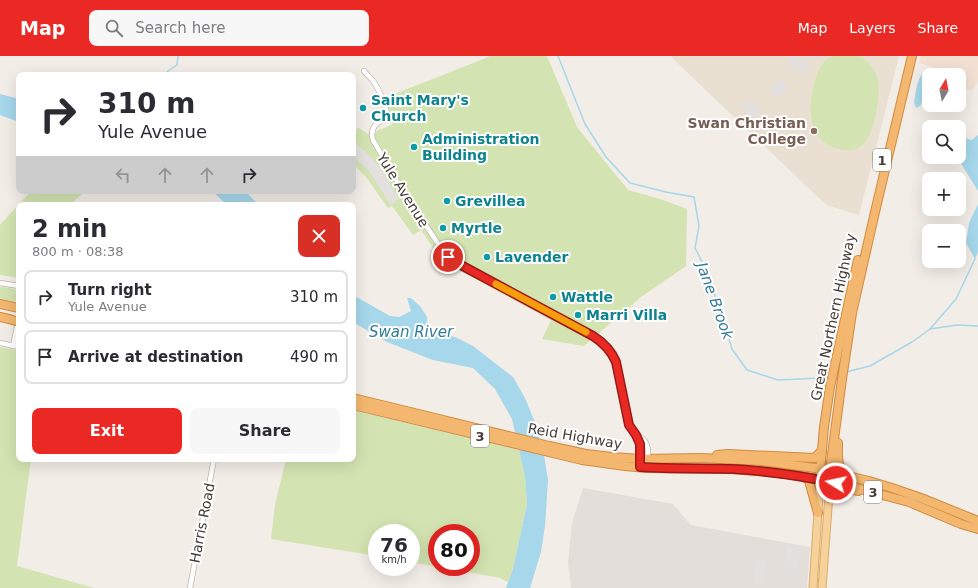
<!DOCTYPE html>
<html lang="en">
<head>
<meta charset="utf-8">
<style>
  body { margin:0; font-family:"DejaVu Sans",sans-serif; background:#f7f7f7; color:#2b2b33; height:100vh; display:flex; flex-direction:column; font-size:15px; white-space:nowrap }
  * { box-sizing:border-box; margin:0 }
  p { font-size:13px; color:#7c7c81 }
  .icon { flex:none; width:22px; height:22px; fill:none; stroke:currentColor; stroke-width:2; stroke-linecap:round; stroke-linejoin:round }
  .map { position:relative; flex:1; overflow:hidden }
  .sheet { position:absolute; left:16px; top:146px; width:340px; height:260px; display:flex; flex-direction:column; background:#fff; border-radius:8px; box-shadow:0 4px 16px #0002 }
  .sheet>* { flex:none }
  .guide { position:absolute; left:16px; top:16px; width:340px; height:122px; border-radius:8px; box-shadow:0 4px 16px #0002; background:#fff; color:#2b2b33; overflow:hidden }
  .needle { width:26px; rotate:10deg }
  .buttons { position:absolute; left:922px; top:12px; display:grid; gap:8px }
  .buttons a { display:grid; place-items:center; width:44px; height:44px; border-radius:8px; background:#fff; box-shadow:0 4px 16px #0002; font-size:20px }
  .speed { position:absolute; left:368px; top:468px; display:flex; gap:8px; font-size:20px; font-weight:700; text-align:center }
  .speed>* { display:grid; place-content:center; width:52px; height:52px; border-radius:50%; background:#fff; box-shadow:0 4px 16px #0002; line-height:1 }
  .speed small { font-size:10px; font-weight:400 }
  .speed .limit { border:6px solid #d22; background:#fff; color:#111 }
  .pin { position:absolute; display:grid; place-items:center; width:34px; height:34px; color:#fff; margin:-17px; border:2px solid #fff; border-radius:50%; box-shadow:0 1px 4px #0007 }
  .me { position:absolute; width:44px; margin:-22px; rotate:280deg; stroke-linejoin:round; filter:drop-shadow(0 0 3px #0008) }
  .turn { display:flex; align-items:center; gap:14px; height:84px; padding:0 16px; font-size:18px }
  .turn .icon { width:52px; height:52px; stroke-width:2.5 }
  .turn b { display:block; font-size:28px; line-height:34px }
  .lanes { display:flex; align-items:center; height:38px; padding:0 16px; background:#0003; justify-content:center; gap:20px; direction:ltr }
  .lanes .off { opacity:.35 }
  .round { display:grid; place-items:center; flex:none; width:42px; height:42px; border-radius:8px; background:#f7f7f7 }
  .headline { display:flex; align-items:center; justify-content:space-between; height:68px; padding:0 16px }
  h1 { font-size:24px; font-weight:700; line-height:30px }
  .primary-button { display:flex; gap:8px; margin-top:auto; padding:8px 16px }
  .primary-button a { flex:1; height:46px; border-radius:8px; background:#ea2924; color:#fff; font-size:16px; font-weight:700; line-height:46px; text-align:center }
  .primary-button a+a { background:#f7f7f7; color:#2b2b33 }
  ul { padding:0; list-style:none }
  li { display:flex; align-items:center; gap:12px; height:54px; margin:0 8px 6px; padding:0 8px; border:2px solid #e1e1e2; border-radius:8px }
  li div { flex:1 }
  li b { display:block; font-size:15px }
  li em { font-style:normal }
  header { display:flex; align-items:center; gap:24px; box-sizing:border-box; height:56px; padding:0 20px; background:#ea2924; color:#fff }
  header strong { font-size:19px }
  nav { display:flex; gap:22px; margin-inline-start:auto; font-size:14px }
  .search { width:280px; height:36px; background:#f7f7f7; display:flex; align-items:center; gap:10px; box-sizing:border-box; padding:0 14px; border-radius:8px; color:#7c7c81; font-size:15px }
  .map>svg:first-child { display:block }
  .commercial { fill:#f2e1d2 }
  .industrial { fill:#e4dedb }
  .education { fill:#eae0d1 }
  .green { fill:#d3e3b1; fill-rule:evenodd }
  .parking { fill:#e3e0de }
  .water { fill:#a6d7eb }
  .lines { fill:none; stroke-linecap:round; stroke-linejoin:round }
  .stream { stroke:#a6d7eb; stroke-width:1.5 }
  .street-casing { stroke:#bfb6ac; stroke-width:6 }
  .primary-casing { stroke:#dbab6b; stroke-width:9 }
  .highway-casing { stroke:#d28a40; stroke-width:10 }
  .street { stroke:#fff; stroke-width:4.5 }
  .primary { stroke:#f7d19a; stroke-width:7 }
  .highway { stroke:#f3b76f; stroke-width:8 }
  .highway-bridge-casing { stroke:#d28a40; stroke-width:10; stroke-linecap:butt }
  .highway-bridge { stroke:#f3b76f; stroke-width:8 }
  .route-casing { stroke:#981b17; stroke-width:10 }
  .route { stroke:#ea2924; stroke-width:7 }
  .slow { stroke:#f59e0b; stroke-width:7 }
  .culture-dot { fill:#0f9aa8; stroke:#fff; stroke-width:1.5 }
  .education-dot { fill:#8d6e63; stroke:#fff; stroke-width:1.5 }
  .labels { text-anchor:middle; stroke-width:4; stroke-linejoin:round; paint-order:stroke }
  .shield { fill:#fff; stroke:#7c7672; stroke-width:1 }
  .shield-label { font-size:13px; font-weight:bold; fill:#443c36 }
  .culture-label { font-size:14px; font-weight:bold; fill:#0d838f; stroke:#fff; text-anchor:start }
  .education-label { font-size:14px; font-weight:bold; fill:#785e54; stroke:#fff; text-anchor:end }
  .street-label { font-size:14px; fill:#443c36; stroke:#fff }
  .water-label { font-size:15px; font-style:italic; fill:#337a99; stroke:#fff }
</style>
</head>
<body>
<header>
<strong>Map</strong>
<div class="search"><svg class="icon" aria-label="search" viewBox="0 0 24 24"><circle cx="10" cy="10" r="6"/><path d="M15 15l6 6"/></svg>Search here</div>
<nav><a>Map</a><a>Layers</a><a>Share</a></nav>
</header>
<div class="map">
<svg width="978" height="532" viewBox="0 0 978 532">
  <rect width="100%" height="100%" fill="#f2ede6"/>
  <!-- commercial -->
  <polygon class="commercial" points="921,0 978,0 978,26 972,35 959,31 959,19 941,19 932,11 919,7"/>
  <!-- industrial -->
  <polygon class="industrial" points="583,432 673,448 691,469 810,491 807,532 571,532 568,506 572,467"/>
  <!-- education -->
  <polygon class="education" points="670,0 899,0 859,159 826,149"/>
  <!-- green -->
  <g class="green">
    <polygon points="491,0 547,0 577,71 628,134 663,144 687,153 686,210 641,241 584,290 542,283 551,264 442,205 421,174 413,179 392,150 388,152 366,121 353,108 353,74 359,72 368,78 392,69 382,43"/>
    <path d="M833 0H858C869 4 876 14 878 25 881 40 874 78 863 89 859 92 854 94 849 94 811 94 806 58 814 29 817 16 821 5 833 0Z"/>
    <polygon points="31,135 85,135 70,149 19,149 19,222 0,219 0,169"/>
    <path d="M0 231C13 233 19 230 19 246L0 243Z"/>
    <polygon points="0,291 19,295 19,403 31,403 17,510 94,532 0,532"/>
    <path d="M353 354 519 394 525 420 527 448 513 513 508 526 500 522 411 506V477H377V500L271 483 275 449 286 403H353ZM437 477H471V511H437Z"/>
  </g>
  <!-- parking -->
  <g class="parking">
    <polygon points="789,0 804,2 805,0 824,0 817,3 809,4 809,1 808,1 806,16 793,14 794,9 787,8"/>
    <polygon points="781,22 788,31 778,43 770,34"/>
    <polygon points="740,45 760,48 757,63 749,61 749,58 745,56 746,50 740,48"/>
    <polygon points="353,85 366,96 380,111 399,143 393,148 390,148 369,115 353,100"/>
    <polygon points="787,491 802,493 798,513 784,511"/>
    <polygon points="757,503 767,504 763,529 752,528"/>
  </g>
  <!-- water -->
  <g class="water">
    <path d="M926 14 928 22 921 49 916 52 914 46C916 36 917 20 926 14Z"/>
    <polygon points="0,38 19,43 19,66 0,59"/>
    <polygon points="978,79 978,135 957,101 959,101 959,81 972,84"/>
    <polygon points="212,135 245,135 259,149 227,149"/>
    <polygon points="978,148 978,196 975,203 966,187 969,167"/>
    <polygon points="353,239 390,260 399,261 411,255 407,242 411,242 420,250 427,261 427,268 433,275 441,278 455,281 473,290 513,321 525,342 534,364 544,399 548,424 545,470 541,496 530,532 506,532 513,513 527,448 525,420 512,363 495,333 473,312 433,304 387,286 353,266"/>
  </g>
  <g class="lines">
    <!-- stream -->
    <g class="stream">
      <polyline points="558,0 585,68 606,101 630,127 666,136 694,141 699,170 695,192 705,212 721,256 732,293 747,314 778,324 820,322 828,320"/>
      <polyline points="165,19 168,15 177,9 178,0"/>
      <polyline points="930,273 956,243 975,203"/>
      <polyline points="846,316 870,310 912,286 930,273 957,269 978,270"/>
    </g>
    <defs>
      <g id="street">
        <path d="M364 15C367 19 370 21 373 25 381 35 384 48 388 60 378 66 369 71 373 84L397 125 401 131 404 135 413 150 443 195 449 201 459 208 593 280 606 289 611 296 614 303 629 369C631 373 634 377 637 379 641 382 640 380 643 383 651 391 647 402 647 412"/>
        <polyline points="0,227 19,230"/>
        <polyline points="0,287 19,291"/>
        <polyline points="13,290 19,261"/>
        <polyline points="637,379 640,390 640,405"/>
        <polyline points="190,532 214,403"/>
      </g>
      <g id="primary">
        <polyline points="813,532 820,424"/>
        <polyline points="822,532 830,425"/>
      </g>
      <g id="highway">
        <polyline points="0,248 19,252"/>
        <polyline points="0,261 9,263"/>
        <polyline points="353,342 549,390 586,398 612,401 640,403 701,402 761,405 815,412 869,425 892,432 921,442 978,465"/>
        <polyline points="353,349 582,404 625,410 647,412 732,413 756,415 788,418 830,425 909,446 961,468 978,473"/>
        <path d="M838 387C838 399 836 412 847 418"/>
        <polyline points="717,399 728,398 815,402 822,394"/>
        <polyline points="820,417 824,371 830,331 858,204"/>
        <polyline points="805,421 809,425 818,457"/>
        <polyline points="830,421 831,406 842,323 852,257 875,156 912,0"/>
        <path d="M829 443C836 436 848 432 858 435"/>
      </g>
    </defs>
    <!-- street casing -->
    <use href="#street" class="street-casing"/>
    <!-- primary casing -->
    <use href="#primary" class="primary-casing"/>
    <!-- highway casing -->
    <use href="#highway" class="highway-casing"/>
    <!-- street -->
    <use href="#street" class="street"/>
    <!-- primary -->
    <use href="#primary" class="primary"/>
    <!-- highway -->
    <use href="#highway" class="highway"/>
    <defs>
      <polyline id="highway-bridge" points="9,263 19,266"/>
    </defs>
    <!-- highway-bridge casing -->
    <use href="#highway-bridge" class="highway-bridge-casing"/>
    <!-- highway-bridge -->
    <use href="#highway-bridge" class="highway-bridge"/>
  </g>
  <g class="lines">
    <defs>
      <path id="route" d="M448 201 459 208 593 280C604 287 611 294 616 306L629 369 636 379 640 388V411C671 413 702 412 733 413 768 415 802 420 836 427"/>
    </defs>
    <!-- route casing -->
    <use href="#route" class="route-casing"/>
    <!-- route -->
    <use href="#route" class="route"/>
    <!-- slow -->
    <polyline class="slow" points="496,228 586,276"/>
  </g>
  <!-- markers -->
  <g class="culture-dot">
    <circle cx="363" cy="52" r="4"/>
    <circle cx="414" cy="91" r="4"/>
    <circle cx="447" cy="145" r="4"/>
    <circle cx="443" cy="172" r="4"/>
    <circle cx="487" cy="201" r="4"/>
    <circle cx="553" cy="241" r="4"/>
    <circle cx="578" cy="259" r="4"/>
  </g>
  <circle class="education-dot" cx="814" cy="75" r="4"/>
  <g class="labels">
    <!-- shield labels -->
    <g class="shield">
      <rect x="873" y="93" width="18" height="22" rx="3"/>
      <rect x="471" y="369" width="18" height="22" rx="3"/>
      <rect x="864" y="425" width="18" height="22" rx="3"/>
    </g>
    <g class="shield-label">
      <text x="882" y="109">1</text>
      <text x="480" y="385">3</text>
      <text x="873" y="441">3</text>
    </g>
    <!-- culture labels -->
    <g class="culture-label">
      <text x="371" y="49">Saint Mary's<tspan x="371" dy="16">Church</tspan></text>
      <text x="422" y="88">Administration<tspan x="422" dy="16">Building</tspan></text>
      <text x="455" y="150">Grevillea</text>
      <text x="451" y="177">Myrtle</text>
      <text x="495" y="206">Lavender</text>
      <text x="561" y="246">Wattle</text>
      <text x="586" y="264">Marri Villa</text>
    </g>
    <!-- education labels -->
    <g class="education-label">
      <text x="806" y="72">Swan Christian<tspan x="806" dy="16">College</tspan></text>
    </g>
    <!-- street labels -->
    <g class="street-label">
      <text transform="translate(403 134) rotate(58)" y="5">Yule Avenue</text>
      <text transform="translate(833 261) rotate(-78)" y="5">Great Northern Highway</text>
      <text transform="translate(575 380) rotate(10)" y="5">Reid Highway</text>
      <text transform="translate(202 467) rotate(-79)" y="5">Harris Road</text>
    </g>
    <!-- water labels -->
    <g class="water-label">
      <text transform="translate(715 245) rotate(70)" y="5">Jane Brook</text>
      <text x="411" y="281">Swan River</text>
    </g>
  </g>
</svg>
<div class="buttons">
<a><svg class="needle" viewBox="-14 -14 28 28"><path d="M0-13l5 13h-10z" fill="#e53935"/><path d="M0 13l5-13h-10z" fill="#7c7c81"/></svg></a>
<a><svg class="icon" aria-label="search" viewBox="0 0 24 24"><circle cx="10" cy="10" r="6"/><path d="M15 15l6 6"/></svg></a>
<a>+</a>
<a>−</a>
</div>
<div class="speed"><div>76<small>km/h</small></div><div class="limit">80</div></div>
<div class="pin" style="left:448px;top:201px;background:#d93025"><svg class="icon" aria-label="arrive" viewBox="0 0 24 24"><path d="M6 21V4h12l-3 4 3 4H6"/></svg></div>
<svg class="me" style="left:836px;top:427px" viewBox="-20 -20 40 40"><circle r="17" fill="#ea2924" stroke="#fff" stroke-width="3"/><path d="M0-11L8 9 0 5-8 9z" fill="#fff"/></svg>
<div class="guide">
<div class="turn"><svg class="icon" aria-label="right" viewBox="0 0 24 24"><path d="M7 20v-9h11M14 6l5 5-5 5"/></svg><div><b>310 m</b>Yule Avenue</div></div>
<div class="lanes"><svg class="icon off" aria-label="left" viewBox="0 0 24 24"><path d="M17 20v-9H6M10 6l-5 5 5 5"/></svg><svg class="icon off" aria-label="ahead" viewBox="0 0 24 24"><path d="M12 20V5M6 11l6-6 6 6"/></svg><svg class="icon off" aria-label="ahead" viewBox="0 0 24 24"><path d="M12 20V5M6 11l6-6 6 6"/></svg><svg class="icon" aria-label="right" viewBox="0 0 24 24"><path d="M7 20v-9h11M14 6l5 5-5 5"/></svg></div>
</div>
<section class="sheet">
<div class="headline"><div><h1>2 min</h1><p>800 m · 08:38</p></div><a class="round" style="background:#d93025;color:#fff"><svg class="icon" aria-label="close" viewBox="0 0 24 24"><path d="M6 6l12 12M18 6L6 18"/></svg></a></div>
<ul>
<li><svg class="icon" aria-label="right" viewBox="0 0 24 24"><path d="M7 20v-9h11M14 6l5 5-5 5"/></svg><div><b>Turn right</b><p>Yule Avenue</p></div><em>310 m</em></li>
<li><svg class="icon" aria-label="arrive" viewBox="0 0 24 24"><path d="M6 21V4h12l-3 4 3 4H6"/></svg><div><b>Arrive at destination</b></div><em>490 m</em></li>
</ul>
<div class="primary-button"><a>Exit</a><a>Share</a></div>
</section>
</div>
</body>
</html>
